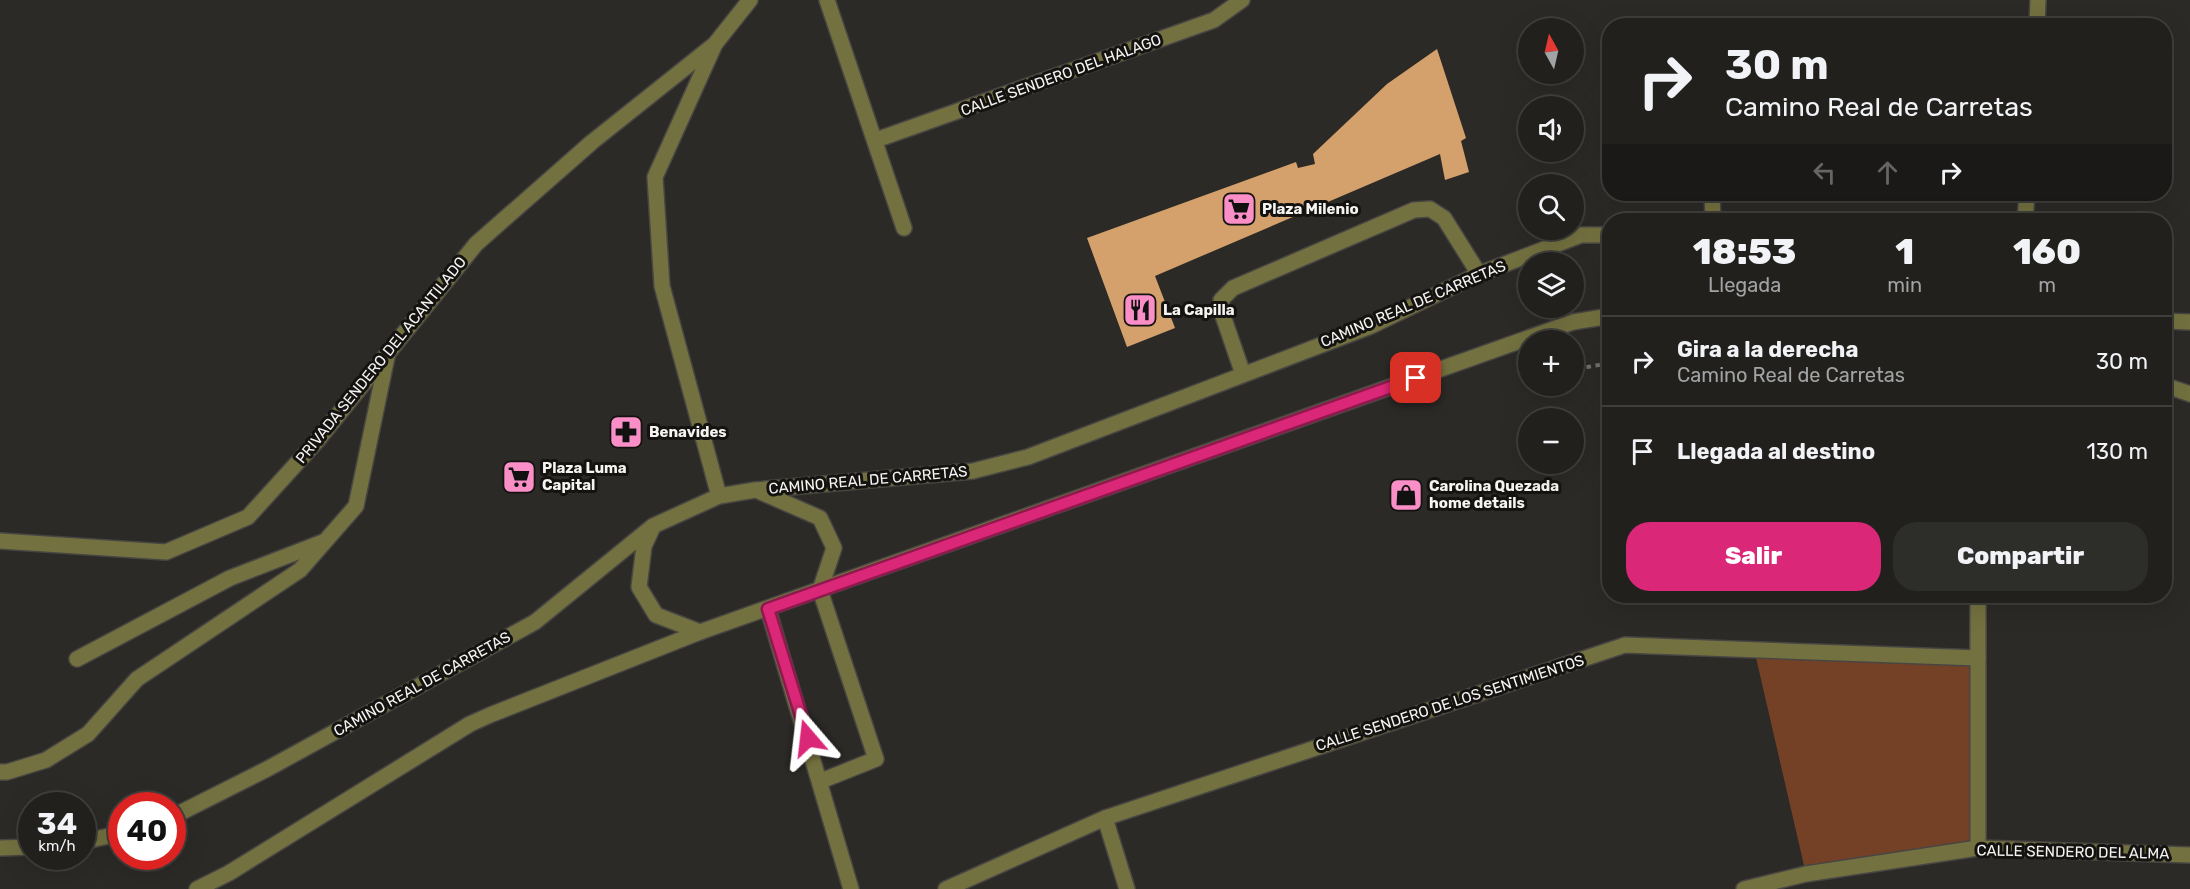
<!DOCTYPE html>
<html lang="es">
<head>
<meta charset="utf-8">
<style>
  body { margin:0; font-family:Rubik,sans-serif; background:#2d2d2a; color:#f1f3f6; height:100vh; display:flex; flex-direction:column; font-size:22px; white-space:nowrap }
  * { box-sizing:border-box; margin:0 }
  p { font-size:20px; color:#a2a3a4 }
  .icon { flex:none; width:33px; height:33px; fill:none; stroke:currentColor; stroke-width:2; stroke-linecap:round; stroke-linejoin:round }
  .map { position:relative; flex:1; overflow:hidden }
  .sheet { position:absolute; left:1602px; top:213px; width:570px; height:390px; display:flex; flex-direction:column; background:#21201d; border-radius:24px; box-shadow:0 6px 24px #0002,0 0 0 2px #3e3e3b }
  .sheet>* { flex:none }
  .top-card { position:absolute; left:1602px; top:18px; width:570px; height:183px; border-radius:24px; box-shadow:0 6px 24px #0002,0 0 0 2px #3e3e3b; background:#21201d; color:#f1f3f6; overflow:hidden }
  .needle { width:39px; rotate:352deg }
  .fabs { position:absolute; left:1518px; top:18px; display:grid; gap:12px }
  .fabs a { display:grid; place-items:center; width:66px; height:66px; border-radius:50%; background:#21201d; box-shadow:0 6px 24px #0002,0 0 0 2px #3e3e3b; font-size:30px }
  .speed { position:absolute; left:18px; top:792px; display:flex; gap:12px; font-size:30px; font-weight:700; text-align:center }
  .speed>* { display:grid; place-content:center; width:78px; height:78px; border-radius:50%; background:#21201d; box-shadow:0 6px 24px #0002,0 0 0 2px #3e3e3b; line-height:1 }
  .speed small { font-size:15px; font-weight:400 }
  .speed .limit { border:9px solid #d22; background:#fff; color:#111 }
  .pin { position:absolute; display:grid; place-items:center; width:51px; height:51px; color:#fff; margin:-26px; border-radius:12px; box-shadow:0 3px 9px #0006 }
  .me { position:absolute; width:66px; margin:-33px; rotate:343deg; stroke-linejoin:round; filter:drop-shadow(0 0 4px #0008) }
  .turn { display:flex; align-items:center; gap:21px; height:126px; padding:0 24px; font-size:27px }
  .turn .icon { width:78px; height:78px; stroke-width:2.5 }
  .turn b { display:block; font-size:42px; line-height:51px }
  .lanes { display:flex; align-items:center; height:57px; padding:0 24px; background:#0003; justify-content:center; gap:30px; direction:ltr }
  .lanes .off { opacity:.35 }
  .eta { display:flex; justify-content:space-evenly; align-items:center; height:102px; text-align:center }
  .eta b { font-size:36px; font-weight:800; line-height:42px }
  .primary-button { display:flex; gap:12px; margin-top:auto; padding:12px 24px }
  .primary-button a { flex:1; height:69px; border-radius:24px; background:#db2777; color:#fff; font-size:24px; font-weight:800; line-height:69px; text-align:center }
  .primary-button a+a { background:#2d2d2a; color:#f1f3f6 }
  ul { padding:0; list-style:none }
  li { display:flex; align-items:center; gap:18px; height:90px; padding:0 24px; border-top:2px solid #3e3e3b }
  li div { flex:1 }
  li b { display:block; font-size:22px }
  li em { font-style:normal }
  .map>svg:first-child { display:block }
  .green { fill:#754126 }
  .building { fill:#d4a16c }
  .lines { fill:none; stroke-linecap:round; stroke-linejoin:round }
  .service-casing { stroke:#484643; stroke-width:18 }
  .minor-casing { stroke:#484643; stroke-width:18 }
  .tertiary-casing { stroke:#484643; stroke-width:18 }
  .path { stroke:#72716e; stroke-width:4; stroke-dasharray:4.5 4.5; stroke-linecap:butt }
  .service { stroke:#747140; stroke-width:15 }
  .minor { stroke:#747140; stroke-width:15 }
  .tertiary { stroke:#747140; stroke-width:15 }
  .route-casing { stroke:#8e194d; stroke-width:15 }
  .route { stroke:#db2777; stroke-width:10 }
  .labels { text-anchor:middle; stroke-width:6; stroke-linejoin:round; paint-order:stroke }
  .street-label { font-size:15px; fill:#f5f4f1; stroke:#141311 }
  .poi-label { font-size:15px; font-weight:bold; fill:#f5f4f1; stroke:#141311; text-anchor:start }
</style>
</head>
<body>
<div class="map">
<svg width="2190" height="889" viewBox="0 0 2190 889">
  <rect width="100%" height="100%" fill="#2c2a27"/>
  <!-- green -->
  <polygon class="green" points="1754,649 1978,658 1978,848 1806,874"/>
  <!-- building -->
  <polygon class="building" points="1437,49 1466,138 1461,141 1469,172 1445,180 1440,154 1155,276 1175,328 1127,347 1087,238 1296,162 1298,168 1315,164 1313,154 1387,84"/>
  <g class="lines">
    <defs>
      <g id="service">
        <polyline points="1712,194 1713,220"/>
        <polyline points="1243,374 1223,316 1221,300 1233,288 1414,210 1430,209 1444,218 1479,274"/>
        <polyline points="820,590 876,759 821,781"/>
        <polyline points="77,659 230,578 323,542"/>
        <polyline points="0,772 7,772 46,760 88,734 137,679 300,570 356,506 388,352"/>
      </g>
      <g id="minor">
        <polyline points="827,0 904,228"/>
        <polyline points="2037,26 2038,0"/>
        <polyline points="876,140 1214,20 1242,0"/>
        <polyline points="2025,220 2027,194"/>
        <polyline points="719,496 662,286 655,177 715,44 750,0"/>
        <polyline points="0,541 166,552 248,517 317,441 476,244 592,142 715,44"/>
        <polyline points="1978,606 1978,848"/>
        <polyline points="1105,818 1127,889"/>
        <polyline points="946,889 1105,818 1625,645 1978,658"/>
        <polyline points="1744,889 1806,874 1978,848 2190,855"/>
      </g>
      <g id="tertiary">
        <polyline points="2164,321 2190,322"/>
        <polyline points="2164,385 2190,394"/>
        <polyline points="756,490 820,518 834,548 820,590"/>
        <polyline points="652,529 644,546 639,587 656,615 700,632"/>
        <polyline points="768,609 851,889"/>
        <polyline points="172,817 269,768 535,622 653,526 719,496 755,490 973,471 1028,457 1371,326 1479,274 1581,235 1610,235"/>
        <polyline points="82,842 122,833"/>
        <polyline points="0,848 32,847"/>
        <polyline points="197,889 229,873 470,724 490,715 700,632 1573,322 1610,316"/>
      </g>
    </defs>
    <!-- service casing -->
    <use href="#service" class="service-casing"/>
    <!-- minor casing -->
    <use href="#minor" class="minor-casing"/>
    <!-- tertiary casing -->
    <use href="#tertiary" class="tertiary-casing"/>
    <!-- path -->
    <polyline class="path" points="1578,346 1582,368 1610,363"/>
    <!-- service -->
    <use href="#service" class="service"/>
    <!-- minor -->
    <use href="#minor" class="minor"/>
    <!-- tertiary -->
    <use href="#tertiary" class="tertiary"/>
  </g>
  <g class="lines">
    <defs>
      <polyline id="route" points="808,738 768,609 1416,378"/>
    </defs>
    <!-- route casing -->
    <use href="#route" class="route-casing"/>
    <!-- route -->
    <use href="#route" class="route"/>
  </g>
  <!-- icons -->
  <defs>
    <symbol id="supermarket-square" viewBox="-11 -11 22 22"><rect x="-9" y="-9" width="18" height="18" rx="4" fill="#fa8fc7" stroke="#141311"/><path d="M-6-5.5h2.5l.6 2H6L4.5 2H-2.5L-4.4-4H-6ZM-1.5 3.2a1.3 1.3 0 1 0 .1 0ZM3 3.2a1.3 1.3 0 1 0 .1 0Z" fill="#111"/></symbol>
    <symbol id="restaurant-square" viewBox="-11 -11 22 22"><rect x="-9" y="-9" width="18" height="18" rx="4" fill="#fa8fc7" stroke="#141311"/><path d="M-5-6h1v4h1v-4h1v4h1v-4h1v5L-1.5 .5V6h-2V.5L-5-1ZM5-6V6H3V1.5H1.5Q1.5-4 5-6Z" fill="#111"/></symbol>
    <symbol id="pharmacy-square" viewBox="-11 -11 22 22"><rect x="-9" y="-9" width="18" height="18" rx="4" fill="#fa8fc7" stroke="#141311"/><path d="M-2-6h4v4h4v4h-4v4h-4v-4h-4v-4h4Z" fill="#111"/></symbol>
    <symbol id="shop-square" viewBox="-11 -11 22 22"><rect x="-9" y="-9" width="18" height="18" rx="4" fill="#fa8fc7" stroke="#141311"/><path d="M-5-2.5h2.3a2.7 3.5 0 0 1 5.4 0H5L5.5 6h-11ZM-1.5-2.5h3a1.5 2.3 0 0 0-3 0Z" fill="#111"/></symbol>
  </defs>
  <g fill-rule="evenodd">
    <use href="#supermarket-square" x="1220" y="190" width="38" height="38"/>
    <use href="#restaurant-square" x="1121" y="291" width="38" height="38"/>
    <use href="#pharmacy-square" x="607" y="413" width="38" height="38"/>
    <use href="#supermarket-square" x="500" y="458" width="38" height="38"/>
    <use href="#shop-square" x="1387" y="476" width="38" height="38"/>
  </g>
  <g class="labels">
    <!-- street labels -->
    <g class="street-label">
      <text transform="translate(1061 75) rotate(-20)" y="5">CALLE SENDERO DEL HALAGO</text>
      <text transform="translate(1413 304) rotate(-23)" y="5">CAMINO REAL DE CARRETAS</text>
      <text transform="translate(381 360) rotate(-51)" y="5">PRIVADA SENDERO DEL ACANTILADO</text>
      <text transform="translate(868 480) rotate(-5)" y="5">CAMINO REAL DE CARRETAS</text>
      <text transform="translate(422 684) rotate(-29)" y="5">CAMINO REAL DE CARRETAS</text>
      <text transform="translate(1450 703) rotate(-18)" y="5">CALLE SENDERO DE LOS SENTIMIENTOS</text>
      <text transform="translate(2073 852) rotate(1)" y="5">CALLE SENDERO DEL ALMA</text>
    </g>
    <!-- poi labels -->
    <g class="poi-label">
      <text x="1262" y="214">Plaza Milenio</text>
      <text x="1163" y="315">La Capilla</text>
      <text x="649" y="437">Benavides</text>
      <text x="542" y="473">Plaza Luma<tspan x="542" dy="17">Capital</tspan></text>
      <text x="1429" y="491">Carolina Quezada<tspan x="1429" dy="17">home details</tspan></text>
    </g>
  </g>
</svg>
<div class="fabs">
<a><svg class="needle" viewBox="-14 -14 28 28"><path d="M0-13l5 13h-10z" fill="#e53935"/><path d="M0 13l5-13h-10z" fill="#a2a3a4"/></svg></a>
<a><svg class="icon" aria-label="sound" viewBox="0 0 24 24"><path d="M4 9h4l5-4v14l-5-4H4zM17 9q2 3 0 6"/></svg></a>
<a><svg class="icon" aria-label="search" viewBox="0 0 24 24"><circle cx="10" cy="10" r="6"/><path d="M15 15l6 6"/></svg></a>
<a><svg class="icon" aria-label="layers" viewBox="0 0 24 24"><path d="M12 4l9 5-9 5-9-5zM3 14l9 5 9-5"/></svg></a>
<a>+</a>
<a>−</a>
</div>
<div class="speed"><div>34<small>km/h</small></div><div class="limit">40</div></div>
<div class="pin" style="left:1416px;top:378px;background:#d93025"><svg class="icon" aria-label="arrive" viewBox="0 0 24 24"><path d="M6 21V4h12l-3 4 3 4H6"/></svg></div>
<svg class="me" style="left:808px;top:738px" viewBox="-20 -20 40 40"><path d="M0-17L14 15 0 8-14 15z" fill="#db2777" stroke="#fff" stroke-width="4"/></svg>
<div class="top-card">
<div class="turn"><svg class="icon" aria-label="right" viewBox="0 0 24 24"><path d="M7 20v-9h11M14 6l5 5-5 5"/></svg><div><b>30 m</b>Camino Real de Carretas</div></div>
<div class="lanes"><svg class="icon off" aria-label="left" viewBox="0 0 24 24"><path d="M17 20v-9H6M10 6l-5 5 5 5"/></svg><svg class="icon off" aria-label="ahead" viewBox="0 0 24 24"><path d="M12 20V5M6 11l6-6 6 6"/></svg><svg class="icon" aria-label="right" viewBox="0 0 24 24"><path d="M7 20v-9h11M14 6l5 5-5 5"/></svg></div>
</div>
<section class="sheet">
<div class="eta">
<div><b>18:53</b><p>Llegada</p></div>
<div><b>1</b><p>min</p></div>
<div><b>160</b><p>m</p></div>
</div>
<ul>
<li><svg class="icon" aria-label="right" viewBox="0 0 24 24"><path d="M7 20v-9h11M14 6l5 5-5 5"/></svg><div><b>Gira a la derecha</b><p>Camino Real de Carretas</p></div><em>30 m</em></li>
<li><svg class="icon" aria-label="arrive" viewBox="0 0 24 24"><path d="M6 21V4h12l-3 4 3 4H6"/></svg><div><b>Llegada al destino</b></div><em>130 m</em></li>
</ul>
<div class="primary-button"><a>Salir</a><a>Compartir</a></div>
</section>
</div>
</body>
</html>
